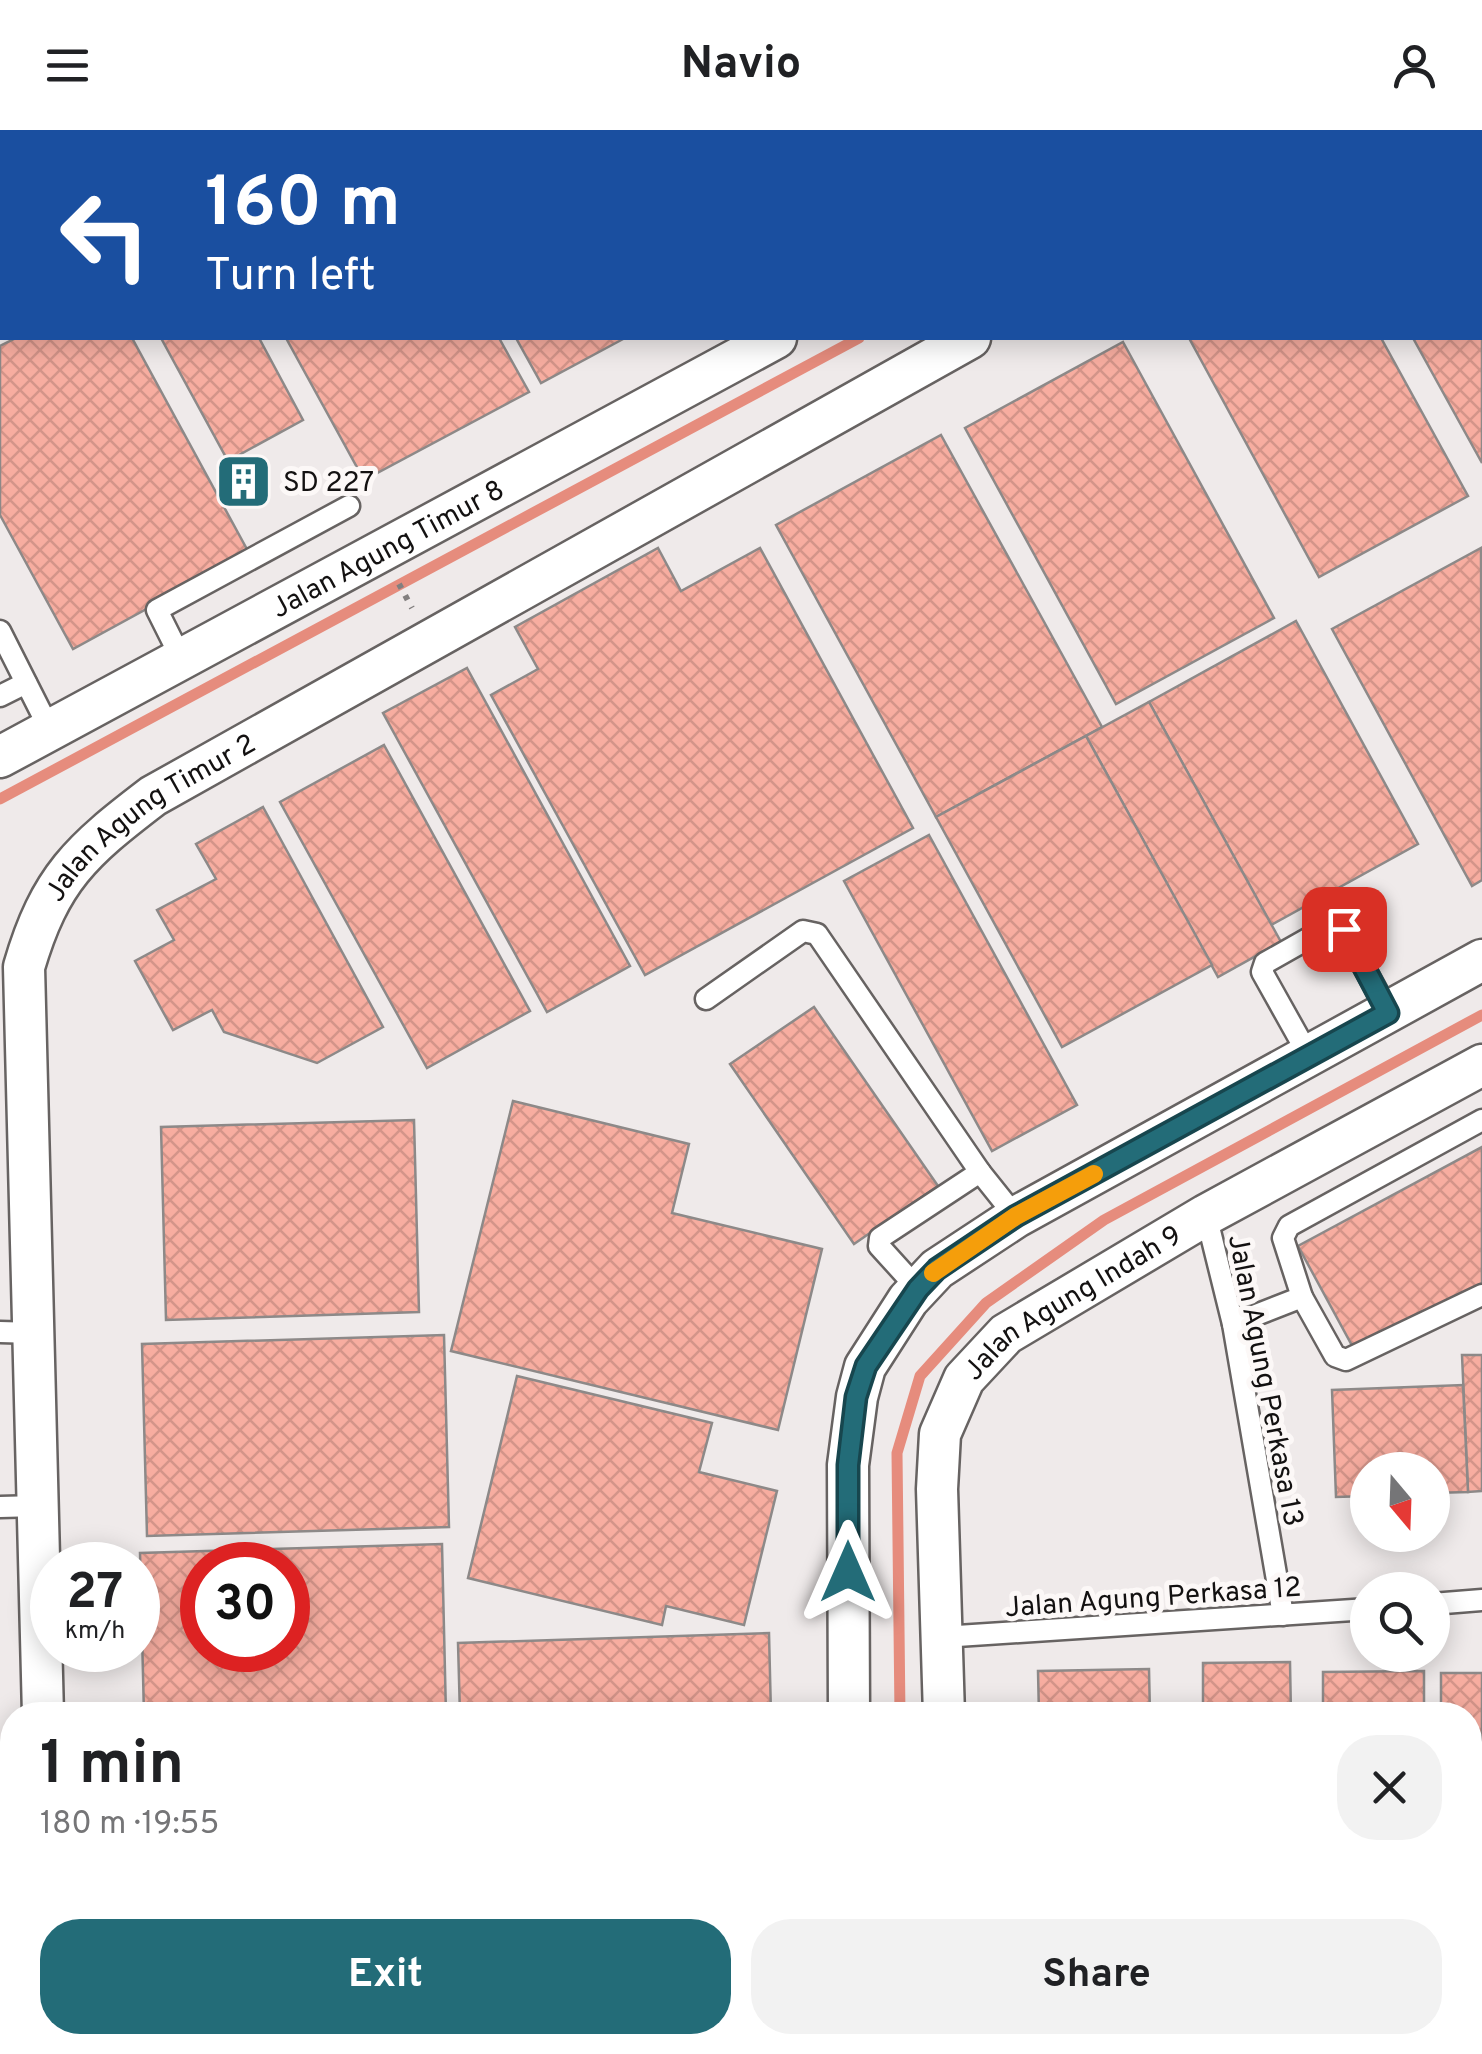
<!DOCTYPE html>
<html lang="en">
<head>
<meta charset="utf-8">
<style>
  body { margin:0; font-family:Overpass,sans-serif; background:#f2f2f2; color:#202124; height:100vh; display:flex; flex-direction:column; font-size:38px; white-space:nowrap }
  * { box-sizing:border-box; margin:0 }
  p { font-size:32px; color:#757577 }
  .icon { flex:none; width:55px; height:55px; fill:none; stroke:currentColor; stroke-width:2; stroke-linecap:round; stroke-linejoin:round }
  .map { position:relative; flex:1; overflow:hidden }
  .side { position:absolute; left:0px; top:1572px; width:1482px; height:352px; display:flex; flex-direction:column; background:#fff; border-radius:40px 40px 0 0; box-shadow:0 5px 25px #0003 }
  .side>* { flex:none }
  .banner { position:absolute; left:0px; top:0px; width:1482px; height:210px; box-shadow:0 5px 25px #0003; background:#1a4fa0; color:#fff; overflow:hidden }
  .needle { width:65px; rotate:161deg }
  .fabs { position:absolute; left:1350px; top:1322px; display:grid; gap:20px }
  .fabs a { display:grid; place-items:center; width:100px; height:100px; border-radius:50%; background:#fff; box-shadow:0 5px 25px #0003; font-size:50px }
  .speed { position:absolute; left:30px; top:1412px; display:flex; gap:20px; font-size:50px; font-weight:700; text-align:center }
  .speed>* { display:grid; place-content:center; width:130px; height:130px; border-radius:50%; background:#fff; box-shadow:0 5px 25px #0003; line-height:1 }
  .speed small { font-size:25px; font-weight:400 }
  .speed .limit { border:15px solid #d22; background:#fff; color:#111 }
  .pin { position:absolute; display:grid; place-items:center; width:85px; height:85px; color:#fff; margin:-42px; border-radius:20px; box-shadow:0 5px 15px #0006 }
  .me { position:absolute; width:110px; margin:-55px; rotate:0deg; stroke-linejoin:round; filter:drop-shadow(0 0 8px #0008) }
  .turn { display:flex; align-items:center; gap:35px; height:210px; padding:0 40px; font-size:45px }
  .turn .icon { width:130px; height:130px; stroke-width:2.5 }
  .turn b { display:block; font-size:70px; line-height:85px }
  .round { display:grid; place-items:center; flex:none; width:105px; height:105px; border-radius:40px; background:#f2f2f2 }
  .overview { display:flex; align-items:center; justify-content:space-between; height:170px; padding:0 40px }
  h1 { font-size:60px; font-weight:700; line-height:75px }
  .action { display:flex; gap:20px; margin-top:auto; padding:20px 40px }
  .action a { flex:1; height:115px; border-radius:40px; background:#236c78; color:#fff; font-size:40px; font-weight:700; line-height:115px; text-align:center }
  .action a+a { background:#f2f2f2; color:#202124 }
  header { display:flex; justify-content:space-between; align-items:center; height:130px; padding:0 40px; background:#fff; font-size:45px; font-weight:700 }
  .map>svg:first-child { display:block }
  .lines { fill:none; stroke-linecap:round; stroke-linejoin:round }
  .stream { stroke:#e68c7d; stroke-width:11 }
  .building { fill:url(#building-cross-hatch); stroke:#8d8988; stroke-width:2.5; fill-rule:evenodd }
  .lane-casing { stroke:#676362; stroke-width:25 }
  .street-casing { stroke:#676362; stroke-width:45 }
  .path { stroke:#827f7f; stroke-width:6; stroke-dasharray:5 8; stroke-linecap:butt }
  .lane { stroke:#fff; stroke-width:20 }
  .street { stroke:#fff; stroke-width:40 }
  .route-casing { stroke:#17464e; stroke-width:25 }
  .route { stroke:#236c78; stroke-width:18 }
  .slow { stroke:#f59e0b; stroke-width:18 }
  .labels { text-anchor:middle; stroke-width:10; stroke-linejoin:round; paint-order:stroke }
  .poi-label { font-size:28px; fill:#131111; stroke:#fcf8f7; text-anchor:start }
  .street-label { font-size:28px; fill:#131111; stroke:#fcf8f7 }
</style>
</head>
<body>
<header><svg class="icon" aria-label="menu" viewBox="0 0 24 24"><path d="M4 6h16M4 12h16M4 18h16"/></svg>Navio<svg class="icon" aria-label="person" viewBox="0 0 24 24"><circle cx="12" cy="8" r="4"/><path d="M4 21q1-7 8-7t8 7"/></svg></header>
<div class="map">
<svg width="1482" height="1924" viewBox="0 0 1482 1924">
  <defs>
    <pattern id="building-cross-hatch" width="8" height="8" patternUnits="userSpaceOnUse" patternTransform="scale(2.5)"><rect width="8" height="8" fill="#f7ada0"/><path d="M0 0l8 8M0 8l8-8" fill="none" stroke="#d39489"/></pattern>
  </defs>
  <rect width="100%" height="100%" fill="#efeaea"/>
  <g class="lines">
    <!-- stream -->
    <g class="stream">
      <polyline points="1240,2 1245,0"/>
      <polyline points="0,669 859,208"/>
      <polyline points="900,1585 897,1323 920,1246 986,1173 1104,1090 1482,885"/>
      <polyline points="903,1912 903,1924"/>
    </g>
  </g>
  <!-- building -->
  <g class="building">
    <polygon points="0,0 15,2 2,2 0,162"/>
    <polygon points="48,0 261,0 263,2 49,2"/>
    <polygon points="404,0 603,0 604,2 405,2"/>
    <polygon points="763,0 1027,0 1022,2"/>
    <polygon points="1482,44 1482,333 1413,208 1480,208"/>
    <polygon points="16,208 132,208 249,423 73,519 0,385 0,216"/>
    <polygon points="161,208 259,208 303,290 228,331"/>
    <polygon points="286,208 499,208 529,262 364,350"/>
    <polygon points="516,208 625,208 541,253"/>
    <polygon points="1189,208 1381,208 1468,366 1319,447"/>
    <polygon points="1123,212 1274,488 1116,574 965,298"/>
    <polygon points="941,305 1102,597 936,687 776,395"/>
    <polygon points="248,334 260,357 239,367 228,344"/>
    <polygon points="658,418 681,461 760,418 913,698 645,845 491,565 538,539 515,497"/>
    <polygon points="1481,418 1482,750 1472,756 1332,499"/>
    <polygon points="1296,491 1418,714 1271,795 1149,572"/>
    <polygon points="467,538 630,836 547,882 383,583"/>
    <polygon points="1149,572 1281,812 1218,847 1086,606"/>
    <polygon points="1086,606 1212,835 1062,917 936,687"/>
    <polygon points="384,615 530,881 427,938 280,672"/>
    <polygon points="263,677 383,897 317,933 224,902 212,880 173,900 135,831 174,810 157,780 216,749 196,714"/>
    <polygon points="929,705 1077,975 992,1021 844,751"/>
    <polygon points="814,877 938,1056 854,1114 730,934"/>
    <polygon points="513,971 689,1014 672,1083 822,1119 778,1300 451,1221"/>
    <polygon points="414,990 419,1182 166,1190 161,997"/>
    <polygon points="1482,1017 1482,1153 1355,1221 1298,1116"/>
    <polygon points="444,1205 449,1397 147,1406 142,1214"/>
    <polygon points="1462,1225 1482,1225 1482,1361 1468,1362"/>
    <polygon points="517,1246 712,1293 699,1342 777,1361 744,1495 666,1476 662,1495 468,1448"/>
    <polygon points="1463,1255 1468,1362 1432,1363 1432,1340 1368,1340 1368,1366 1336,1367 1332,1260"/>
    <path d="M442 1414 446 1585H144L140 1423ZM202 1435H288V1520H202Z"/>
    <polygon points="769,1503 771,1585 460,1585 458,1513"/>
    <polygon points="1290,1532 1291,1585 1203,1585 1203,1533"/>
    <polygon points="1149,1539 1150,1585 1039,1585 1038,1541"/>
    <polygon points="1424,1541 1424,1585 1323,1585 1323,1542"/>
    <polygon points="1441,1543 1482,1543 1482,1796 1470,1796 1470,1585 1441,1585"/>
    <polygon points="1470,1904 1482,1904 1482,1924 1455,1924 1455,1912 1470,1912"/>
    <polygon points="146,1912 486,1912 487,1924 146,1924"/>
    <polygon points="505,1912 697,1912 505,1918"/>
    <rect x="1053" y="1912" width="219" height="12"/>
    <polygon points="1284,1912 1438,1912 1438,1924 1285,1924"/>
  </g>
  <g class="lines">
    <defs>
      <g id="lane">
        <polyline points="340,2 345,0"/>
        <polyline points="0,191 2,189"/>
        <polyline points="0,501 50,600"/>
        <polyline points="182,530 157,480 349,376"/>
        <polyline points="0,566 26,553"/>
        <polyline points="706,869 803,801 817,804 980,1042 880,1108 879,1116 918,1159"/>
        <polyline points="1309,926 1262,842 1265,833 1334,794 1343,799 1389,883"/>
        <polyline points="980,1042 1016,1087"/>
        <polyline points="1206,1085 1233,1194 1283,1485"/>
        <polyline points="1302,1167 1335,1226 1346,1230 1482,1165"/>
        <polyline points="1233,1194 1302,1167 1283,1108 1289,1096 1482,990"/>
        <polyline points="0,1202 34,1203"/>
        <polyline points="0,1377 38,1376"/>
        <polyline points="1432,1474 1482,1470"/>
        <polyline points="942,1507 1368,1479"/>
      </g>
      <g id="street">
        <polyline points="671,0 672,2"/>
        <polyline points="1156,2 1160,0"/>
        <polyline points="1335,2 1339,0"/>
        <path id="s1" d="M0 627 776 208"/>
        <path id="s2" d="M43 1585 24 837C50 748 81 721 153 666L970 208"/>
        <polyline points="849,1585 848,1335 857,1267 865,1237 908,1170 937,1139 1016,1087 1482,830"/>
        <path id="s3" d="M944 1585 937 1359 940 1304 964 1249 1006 1204 1206 1085 1482 935"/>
        <polyline points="52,1912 52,1924"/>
        <polyline points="851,1912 851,1924"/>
        <polyline points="953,1912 953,1924"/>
      </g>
    </defs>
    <!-- lane casing -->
    <use href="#lane" class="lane-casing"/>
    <!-- street casing -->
    <use href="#street" class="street-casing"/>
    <!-- path -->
    <polyline class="path" points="399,454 412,478"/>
    <!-- lane -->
    <use href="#lane" class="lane"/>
    <!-- street -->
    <use href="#street" class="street"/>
  </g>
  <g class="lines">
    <defs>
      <polyline id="route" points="848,1442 848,1335 856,1267 866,1236 918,1159 937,1139 1016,1086 1388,883 1344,799"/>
    </defs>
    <!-- route casing -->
    <use href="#route" class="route-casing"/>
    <!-- route -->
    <use href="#route" class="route"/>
    <!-- slow -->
    <polyline class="slow" points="933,1143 1016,1086 1094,1044"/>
  </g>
  <!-- icons -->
  <defs>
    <symbol id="building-square" viewBox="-11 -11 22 22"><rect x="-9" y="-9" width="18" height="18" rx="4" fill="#236c78" stroke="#fcf8f7"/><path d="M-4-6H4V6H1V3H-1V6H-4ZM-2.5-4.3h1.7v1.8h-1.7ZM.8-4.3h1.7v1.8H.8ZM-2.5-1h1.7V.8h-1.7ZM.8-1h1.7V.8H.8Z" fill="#fff"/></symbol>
  </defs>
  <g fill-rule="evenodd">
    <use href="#building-square" x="212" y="320" width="63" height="63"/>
  </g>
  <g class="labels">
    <!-- poi labels -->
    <g class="poi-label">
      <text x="283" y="361">SD 227</text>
    </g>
    <!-- street labels -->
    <g class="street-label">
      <text dy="10" stroke="none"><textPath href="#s1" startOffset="440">Jalan Agung Timur 8</textPath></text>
      <text dy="10" stroke="none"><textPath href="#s2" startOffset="952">Jalan Agung Timur 2</textPath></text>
      <text dy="10" stroke="none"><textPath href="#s3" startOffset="475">Jalan Agung Indah 9</textPath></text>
      <text transform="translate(1267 1250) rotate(79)" y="10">Jalan Agung Perkasa 13</text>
      <text transform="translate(1153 1466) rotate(-4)" y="10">Jalan Agung Perkasa 12</text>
    </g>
  </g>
</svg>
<div class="fabs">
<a><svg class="needle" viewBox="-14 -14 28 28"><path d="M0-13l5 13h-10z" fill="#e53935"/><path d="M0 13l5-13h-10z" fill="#757577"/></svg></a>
<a><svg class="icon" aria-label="search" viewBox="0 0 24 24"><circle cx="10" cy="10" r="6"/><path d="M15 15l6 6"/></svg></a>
</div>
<div class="speed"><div>27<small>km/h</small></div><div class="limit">30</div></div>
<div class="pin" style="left:1344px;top:799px;background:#d93025"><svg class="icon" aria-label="arrive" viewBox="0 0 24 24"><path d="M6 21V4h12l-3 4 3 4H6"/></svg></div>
<svg class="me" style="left:848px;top:1442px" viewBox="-20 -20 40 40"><path d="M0-17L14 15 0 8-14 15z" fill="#236c78" stroke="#fff" stroke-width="4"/></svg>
<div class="banner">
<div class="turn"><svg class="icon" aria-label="left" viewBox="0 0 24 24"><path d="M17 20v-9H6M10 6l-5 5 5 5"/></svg><div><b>160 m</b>Turn left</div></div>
</div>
<section class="side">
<div class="overview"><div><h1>1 min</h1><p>180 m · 19:55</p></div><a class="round"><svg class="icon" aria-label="close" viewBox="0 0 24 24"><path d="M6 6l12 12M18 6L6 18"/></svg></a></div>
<div class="action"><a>Exit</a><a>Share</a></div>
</section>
</div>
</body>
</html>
